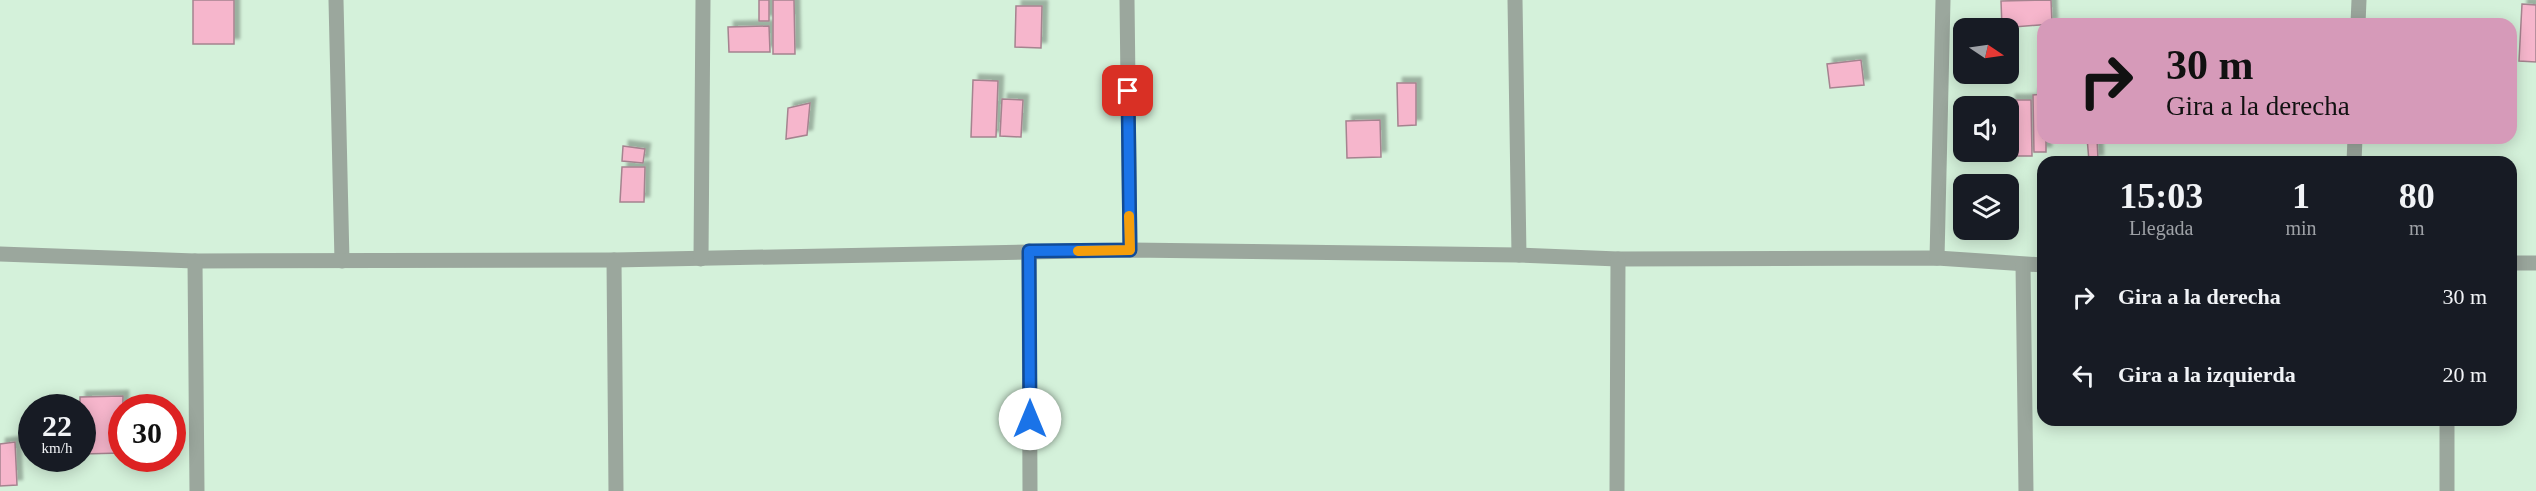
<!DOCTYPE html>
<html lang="es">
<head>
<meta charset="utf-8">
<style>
  body { margin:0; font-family:"Times New Roman",serif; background:#20242c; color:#f1f3f6; height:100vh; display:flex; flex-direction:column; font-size:22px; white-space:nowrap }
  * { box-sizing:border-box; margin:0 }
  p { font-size:20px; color:#9ea1a6 }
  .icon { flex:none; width:33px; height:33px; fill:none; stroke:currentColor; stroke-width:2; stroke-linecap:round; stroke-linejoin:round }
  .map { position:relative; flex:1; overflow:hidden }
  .side { position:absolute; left:2037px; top:156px; width:480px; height:270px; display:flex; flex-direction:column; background:#171b24; border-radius:18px; box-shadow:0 3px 15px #0003 }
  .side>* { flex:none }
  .guide { position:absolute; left:2037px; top:18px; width:480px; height:126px; border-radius:18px; box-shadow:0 3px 15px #0003; background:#d69ab9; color:#111; overflow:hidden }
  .needle { width:39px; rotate:103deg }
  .controls { position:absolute; left:1953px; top:18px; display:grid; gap:12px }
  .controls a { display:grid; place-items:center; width:66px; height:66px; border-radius:12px; background:#171b24; box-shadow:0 3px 15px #0003; font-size:30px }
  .speed { position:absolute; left:18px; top:394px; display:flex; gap:12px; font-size:30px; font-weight:700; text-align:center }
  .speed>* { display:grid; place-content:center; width:78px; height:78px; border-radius:50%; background:#171b24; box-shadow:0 3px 15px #0003; line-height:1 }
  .speed small { font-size:15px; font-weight:400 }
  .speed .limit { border:9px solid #d22; background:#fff; color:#111 }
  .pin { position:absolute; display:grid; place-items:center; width:51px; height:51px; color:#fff; margin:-26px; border-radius:12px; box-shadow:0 3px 9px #0006 }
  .me { position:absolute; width:66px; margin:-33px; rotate:0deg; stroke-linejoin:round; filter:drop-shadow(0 0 4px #0008) }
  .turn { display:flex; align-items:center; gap:21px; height:126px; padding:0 30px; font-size:27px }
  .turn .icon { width:78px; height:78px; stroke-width:2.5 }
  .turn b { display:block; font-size:42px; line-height:51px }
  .eta { display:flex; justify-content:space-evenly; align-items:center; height:102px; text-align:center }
  .eta b { font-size:36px; font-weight:700; line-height:42px }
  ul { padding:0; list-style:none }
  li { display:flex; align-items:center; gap:18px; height:78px; padding:0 30px }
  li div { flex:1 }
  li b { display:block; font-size:22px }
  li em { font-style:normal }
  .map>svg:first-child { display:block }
  .building { fill:#f6b6cc; stroke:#a5838f; stroke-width:1.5; filter:url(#shadow) }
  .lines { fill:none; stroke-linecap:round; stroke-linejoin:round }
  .minor { stroke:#9ba79d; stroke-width:15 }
  .route-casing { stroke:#114b97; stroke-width:15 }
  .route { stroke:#1a73e8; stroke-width:10 }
  .slow { stroke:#f59e0b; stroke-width:10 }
</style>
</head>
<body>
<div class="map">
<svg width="2536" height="491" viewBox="0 0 2536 491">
  <defs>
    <filter id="shadow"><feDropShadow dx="5.5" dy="-5.5" stdDeviation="1.5" flood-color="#0004"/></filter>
  </defs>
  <rect width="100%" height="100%" fill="#d4f1da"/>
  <!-- building -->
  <g class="building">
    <rect x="193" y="0" width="41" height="44"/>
    <rect x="759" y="0" width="10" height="21"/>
    <polygon points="773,0 794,0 795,54 773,54"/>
    <polygon points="2051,0 2052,24 2002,28 2001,1"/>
    <polygon points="2522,4 2536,5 2536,62 2519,61"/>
    <polygon points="1016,6 1042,6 1041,48 1015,47"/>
    <polygon points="769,26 770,52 729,52 728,27"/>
    <polygon points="1861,60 1864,85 1830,88 1827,64"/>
    <polygon points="973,80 998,81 996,137 971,137"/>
    <polygon points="1397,83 1416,83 1416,125 1398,126"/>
    <polygon points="2043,94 2043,138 2046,138 2046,152 2034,152 2033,95"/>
    <polygon points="1002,99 1023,100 1021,137 1000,136"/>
    <polygon points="2010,100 2031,100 2032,156 2011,156"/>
    <polygon points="810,103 807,135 786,139 788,108"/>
    <polygon points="1380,120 1381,157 1347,158 1346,121"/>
    <polygon points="2087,138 2097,138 2098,160 2089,161"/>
    <polygon points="623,146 645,149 643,163 622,161"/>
    <polygon points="622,167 645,167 644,202 620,202"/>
    <polygon points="123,396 122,453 82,454 82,408 80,408 80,397"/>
    <polygon points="15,442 17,485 0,486 0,444"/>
  </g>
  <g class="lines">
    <!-- minor -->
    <g class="minor">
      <polyline points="336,0 342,261"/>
      <polyline points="1127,0 1130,250"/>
      <polyline points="1515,0 1519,255"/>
      <polyline points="2358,24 2359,0"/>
      <polyline points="2354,162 2355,138"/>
      <polyline points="1029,251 1030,491"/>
      <polyline points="0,254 195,261 614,260 1130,250 1519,255 1618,259 1937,258 2043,265"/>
      <polyline points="1937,258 1943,0"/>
      <polyline points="701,259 703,0"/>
      <polyline points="614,260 616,491"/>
      <polyline points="195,261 197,491"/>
      <polyline points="2511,263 2536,263"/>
      <polyline points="2023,265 2026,491"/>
      <polyline points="2447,420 2447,491"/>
      <polyline points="1617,491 1618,259"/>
    </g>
  </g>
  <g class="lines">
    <defs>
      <polyline id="route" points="1030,419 1029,251 1130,250 1128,91"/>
    </defs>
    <!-- route casing -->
    <use href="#route" class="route-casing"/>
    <!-- route -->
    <use href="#route" class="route"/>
    <!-- slow -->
    <polyline class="slow" points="1078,251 1130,250 1129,216"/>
  </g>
</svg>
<div class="controls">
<a><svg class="needle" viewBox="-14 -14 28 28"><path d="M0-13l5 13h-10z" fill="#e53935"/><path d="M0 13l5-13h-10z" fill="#9ea1a6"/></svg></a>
<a><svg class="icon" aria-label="sound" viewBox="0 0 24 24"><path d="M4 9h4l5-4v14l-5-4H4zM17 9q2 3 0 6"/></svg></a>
<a><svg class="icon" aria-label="layers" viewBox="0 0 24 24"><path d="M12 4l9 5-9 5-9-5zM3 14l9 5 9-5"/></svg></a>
</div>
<div class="speed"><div>22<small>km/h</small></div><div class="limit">30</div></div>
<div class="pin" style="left:1128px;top:91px;background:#d93025"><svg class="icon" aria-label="arrive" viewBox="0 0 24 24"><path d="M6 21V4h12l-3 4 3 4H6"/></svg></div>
<svg class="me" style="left:1030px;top:419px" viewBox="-20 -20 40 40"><circle r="19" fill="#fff"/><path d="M0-13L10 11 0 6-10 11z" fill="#1a73e8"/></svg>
<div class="guide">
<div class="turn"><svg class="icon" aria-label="right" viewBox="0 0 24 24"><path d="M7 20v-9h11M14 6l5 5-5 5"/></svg><div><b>30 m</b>Gira a la derecha</div></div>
</div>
<section class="side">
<div class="eta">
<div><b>15:03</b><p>Llegada</p></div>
<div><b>1</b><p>min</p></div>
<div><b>80</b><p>m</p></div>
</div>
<ul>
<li><svg class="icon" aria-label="right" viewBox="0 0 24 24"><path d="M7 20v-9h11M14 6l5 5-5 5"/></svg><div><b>Gira a la derecha</b></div><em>30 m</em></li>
<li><svg class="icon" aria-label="left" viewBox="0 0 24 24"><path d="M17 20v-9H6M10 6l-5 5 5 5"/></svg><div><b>Gira a la izquierda</b></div><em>20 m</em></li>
</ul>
</section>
</div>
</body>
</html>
